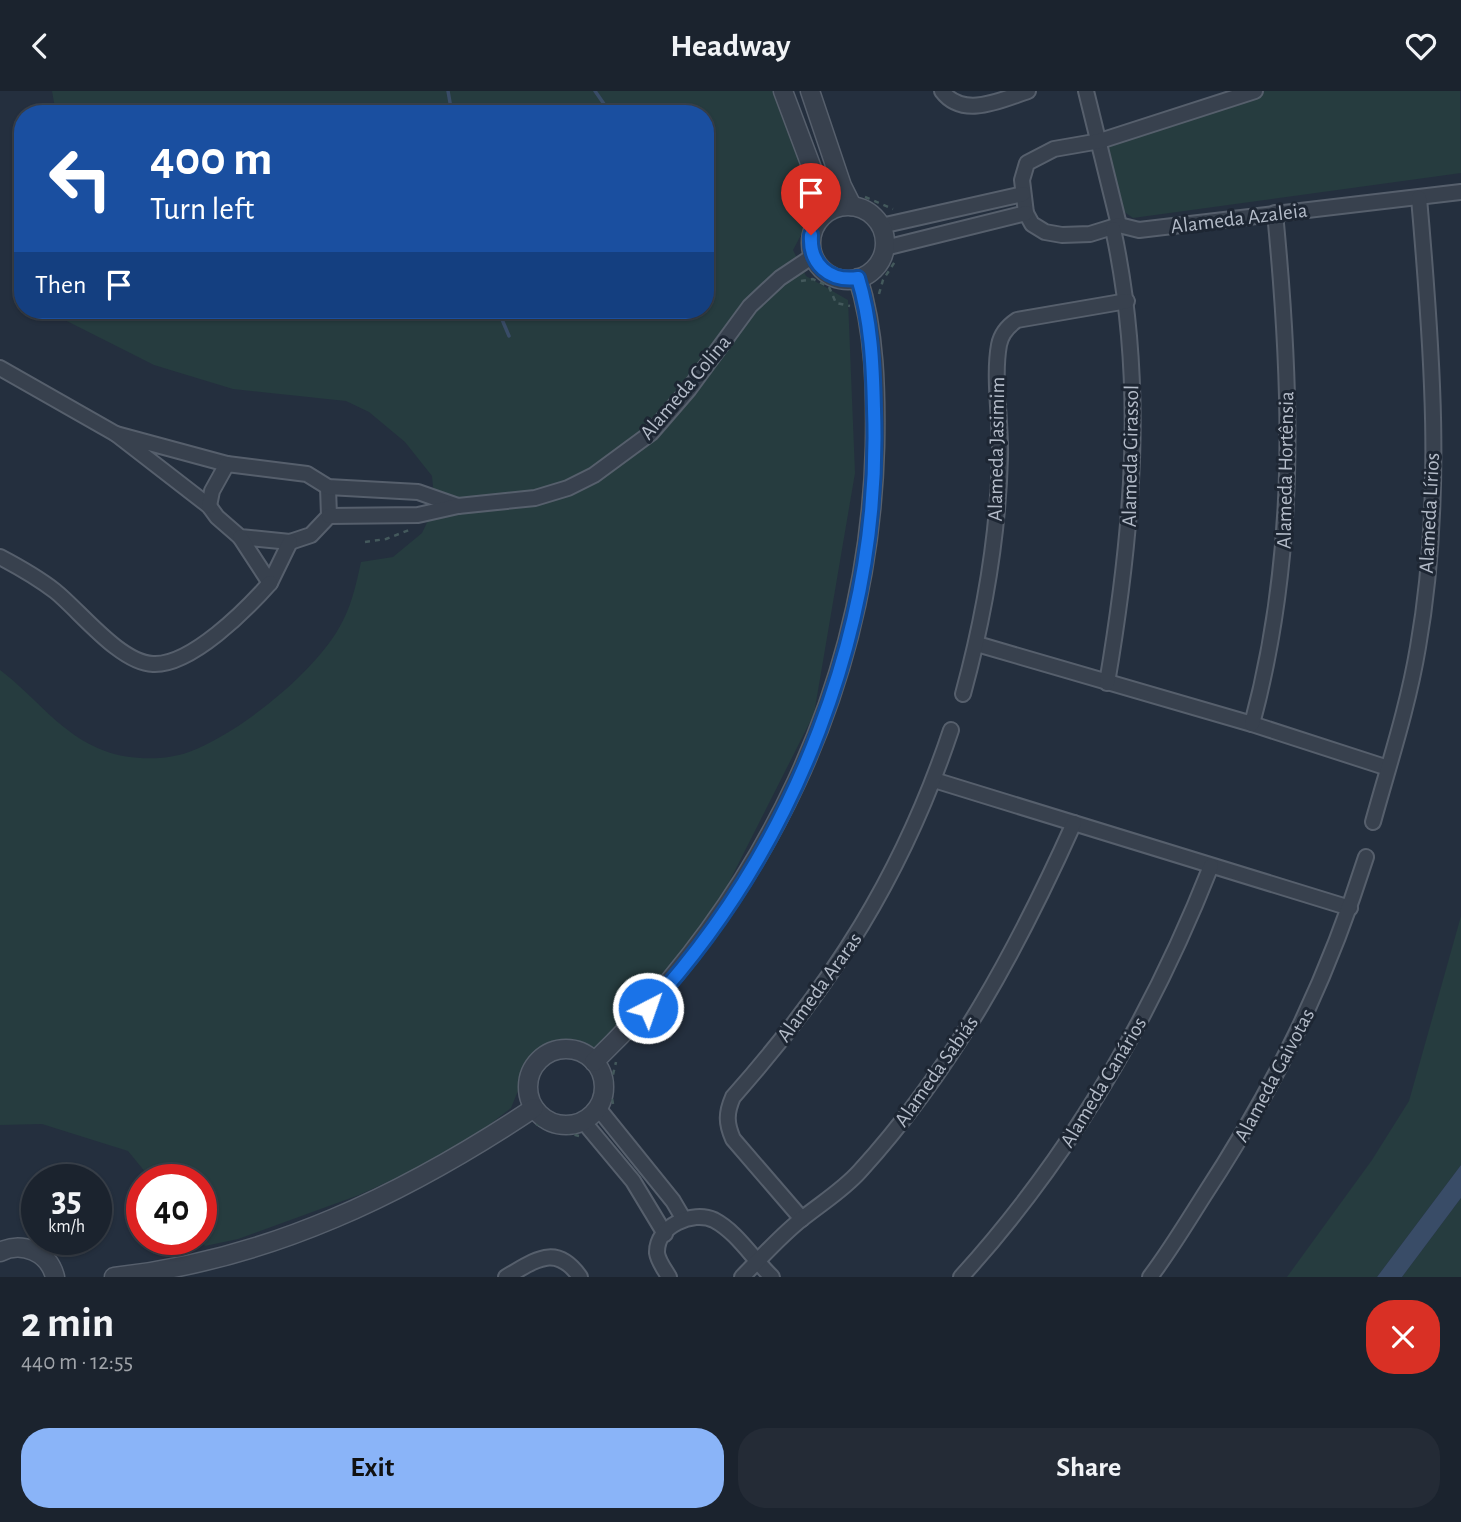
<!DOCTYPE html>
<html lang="en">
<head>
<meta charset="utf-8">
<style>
  body { margin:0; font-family:"Alegreya Sans",sans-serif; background:#242b36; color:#f1f3f6; height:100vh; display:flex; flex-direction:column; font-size:26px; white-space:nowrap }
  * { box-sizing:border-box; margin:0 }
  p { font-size:23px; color:#a0a4aa }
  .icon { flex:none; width:38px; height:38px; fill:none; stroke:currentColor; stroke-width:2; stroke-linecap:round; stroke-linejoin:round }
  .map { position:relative; height:1186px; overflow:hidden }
  .sheet { display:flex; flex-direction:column; background:#1b232e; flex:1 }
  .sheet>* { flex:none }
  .top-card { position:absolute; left:14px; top:14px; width:700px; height:214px; border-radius:28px; box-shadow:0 2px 5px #0004,0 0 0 2px #39404a; background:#1a4fa0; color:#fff; overflow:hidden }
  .speed { position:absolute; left:21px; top:1073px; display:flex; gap:14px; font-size:35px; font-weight:700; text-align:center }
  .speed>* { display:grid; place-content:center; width:91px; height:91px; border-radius:50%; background:#1b232e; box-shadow:0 2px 5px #0004,0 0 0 2px #39404a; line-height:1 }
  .speed small { font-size:18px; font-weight:400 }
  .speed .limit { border:10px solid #d22; background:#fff; color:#111 }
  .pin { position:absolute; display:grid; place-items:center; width:60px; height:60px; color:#fff; margin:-72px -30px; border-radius:50% 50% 50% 0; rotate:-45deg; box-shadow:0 0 7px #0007 }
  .pin .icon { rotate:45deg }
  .me { position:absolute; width:77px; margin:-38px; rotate:41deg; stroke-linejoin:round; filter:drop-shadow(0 0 5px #0008) }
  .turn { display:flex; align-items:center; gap:24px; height:147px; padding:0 21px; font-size:32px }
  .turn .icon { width:91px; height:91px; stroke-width:2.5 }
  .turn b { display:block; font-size:49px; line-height:60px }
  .then { display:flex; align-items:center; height:66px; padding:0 21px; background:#0003; gap:14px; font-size:26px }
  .round { display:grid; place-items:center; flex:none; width:74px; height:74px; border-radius:28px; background:#242b36 }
  .head { display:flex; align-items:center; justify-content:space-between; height:119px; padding:0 21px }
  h1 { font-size:42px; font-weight:700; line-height:52px }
  .button { display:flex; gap:14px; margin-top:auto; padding:14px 21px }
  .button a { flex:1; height:80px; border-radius:28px; background:#8ab4f8; color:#111; font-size:28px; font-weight:700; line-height:80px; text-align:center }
  .button a+a { background:#242b36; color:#f1f3f6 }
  header { display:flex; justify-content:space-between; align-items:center; height:91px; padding:0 21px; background:#1b232e; font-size:32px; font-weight:700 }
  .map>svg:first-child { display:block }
  .green { fill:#263c3f }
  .water { fill:#394c67 }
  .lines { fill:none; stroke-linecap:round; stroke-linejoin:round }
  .stream { stroke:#394c67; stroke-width:3.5 }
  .minor-casing { stroke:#565f6c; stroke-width:18 }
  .tertiary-casing { stroke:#565f6c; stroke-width:21 }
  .path { stroke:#44595c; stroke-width:2.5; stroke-dasharray:5 5; stroke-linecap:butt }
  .minor { stroke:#38414e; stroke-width:14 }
  .tertiary { stroke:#38414e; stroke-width:18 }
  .route-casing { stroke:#114b97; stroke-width:18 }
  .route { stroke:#1a73e8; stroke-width:12 }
  .labels { text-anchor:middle; stroke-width:6; stroke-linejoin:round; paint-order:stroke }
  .street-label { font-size:21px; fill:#b4bcc9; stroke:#1d2633 }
</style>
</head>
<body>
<header><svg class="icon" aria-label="back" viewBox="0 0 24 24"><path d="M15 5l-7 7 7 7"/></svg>Headway<svg class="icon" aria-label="heart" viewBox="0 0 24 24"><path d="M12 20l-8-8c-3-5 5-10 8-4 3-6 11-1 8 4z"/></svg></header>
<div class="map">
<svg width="1461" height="1186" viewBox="0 0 1461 1186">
  <rect width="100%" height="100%" fill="#242f3e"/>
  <!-- green -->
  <g class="green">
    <path d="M52 0H773L817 114 793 159 806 185 848 209 855 382 814 623 711 827 601 954 575 965 531 968 511 1017 457 1059 359 1104 238 1148 205 1155 199 1148H201V1088H151L128 1060 42 1033 0 1034V579C36 606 61 644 105 660 129 669 165 670 189 661 239 642 312 584 339 537 351 517 356 494 361 471L393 466 422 442 435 415 432 385 405 351 369 321 346 310 233 298 154 274 45 219H705V23H56Z"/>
    <polygon points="1239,0 1460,0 1461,82 1133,127 1119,117 1105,60 1112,47"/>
    <polygon points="1461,825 1461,1074 1377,1186 1287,1186 1372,1069 1409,1010"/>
    <polygon points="1461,1107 1461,1186 1402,1186"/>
  </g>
  <!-- water -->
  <polygon class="water" points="1461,1074 1461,1107 1402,1186 1377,1186"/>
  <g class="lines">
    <!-- stream -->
    <g class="stream">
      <polyline points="448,0 452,23"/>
      <polyline points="595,0 611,23"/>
      <polyline points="498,219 509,245"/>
    </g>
    <defs>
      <g id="minor">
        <path d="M942 0C963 28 1001 9 1028 0"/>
        <polyline points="1086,0 1119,134"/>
        <polyline points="1255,0 1100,50 1054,58 1027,72 1022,89 1026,122 1032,133 1045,141 1062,144 1090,143 1119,134 1139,139 1461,101"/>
        <polyline points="881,135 1023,103"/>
        <polyline points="885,157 1026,122"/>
        <polyline points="0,277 116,343"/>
        <polyline points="227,373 116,343 209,415 217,426 240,446 290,451 311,444 329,425 328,396"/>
        <polyline points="209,415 212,400 227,373 307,383 328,396 418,401 458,415"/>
        <polyline points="329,425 418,424 458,415 535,407 568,397 594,384 651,342 689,298 750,215 780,187 813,165"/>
        <polyline points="240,446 270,492 290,451"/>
        <path d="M0 466C19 476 37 486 55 500 80 520 120 572 153 573 191 575 247 518 270 492"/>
        <polyline points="977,553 1252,633 1388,677"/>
        <path d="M1107 592C1133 439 1146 291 1113 138"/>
        <path d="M963 603C984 526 998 446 1000 366 1001 331 993 287 999 254 1001 243 1008 235 1017 229L1127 210"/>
        <path d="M1252 633C1298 462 1292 297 1275 122"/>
        <polyline points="934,689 1350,817"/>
        <path d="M1373 731C1389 673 1408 616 1418 556 1444 409 1432 255 1419 107"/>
        <polyline points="598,1017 673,1110 683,1127"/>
        <polyline points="583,1030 633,1090 665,1143"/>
        <path d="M802 1128 733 1048C726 1032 726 1022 733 1006 833 893 903 783 951 639"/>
        <path d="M506 1186C536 1169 556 1152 580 1186"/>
        <path d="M669 1186C665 1179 658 1170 657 1162 656 1135 693 1119 714 1129 737 1141 753 1168 772 1186"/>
        <path d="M742 1186C762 1166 781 1144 803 1127 823 1111 843 1099 860 1080 953 978 1018 857 1074 732"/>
        <path d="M961 1186C1071 1065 1151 927 1211 775"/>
        <path d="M1150 1186C1169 1161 1186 1133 1203 1106 1275 996 1326 892 1366 766"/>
      </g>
      <g id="tertiary">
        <polyline points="783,0 828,120"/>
        <polyline points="810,0 842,95 852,115"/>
        <circle cx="848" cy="152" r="37"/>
        <circle cx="566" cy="996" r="38"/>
        <path d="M594 971C765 806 869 595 875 355 876 300 875 240 858 187"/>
        <path d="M0 1161C22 1150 49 1161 55 1186"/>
        <path d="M114 1186C269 1169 405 1103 534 1017"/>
      </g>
    </defs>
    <!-- minor casing -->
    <use href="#minor" class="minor-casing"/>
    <!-- tertiary casing -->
    <use href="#tertiary" class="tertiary-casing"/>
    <!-- path -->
    <g class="path">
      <polyline points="865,106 893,118"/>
      <polyline points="801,190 813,188 829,196 836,212 850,215"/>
      <polyline points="879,203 883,189 896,169"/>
      <polyline points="365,451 386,448 409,439"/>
      <polyline points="613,1013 610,996 616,971"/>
      <polyline points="536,1033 579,1045"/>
    </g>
    <!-- minor -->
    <use href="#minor" class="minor"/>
    <!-- tertiary -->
    <use href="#tertiary" class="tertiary"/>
  </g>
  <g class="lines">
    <defs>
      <path id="route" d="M648 917C795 757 882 536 874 318 873 274 871 229 858 187 829 191 809 173 811 144"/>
    </defs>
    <!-- route casing -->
    <use href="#route" class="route-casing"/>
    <!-- route -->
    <use href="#route" class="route"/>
  </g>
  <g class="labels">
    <!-- street labels -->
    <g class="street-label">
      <text transform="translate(1239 127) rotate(-7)" y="7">Alameda Azaleia</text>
      <text transform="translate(685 296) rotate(-50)" y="7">Alameda Colina</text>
      <text transform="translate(996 358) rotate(-89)" y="7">Alameda Jasimim</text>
      <text transform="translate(1130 365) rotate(-89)" y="7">Alameda Girassol</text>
      <text transform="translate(1285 379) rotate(-89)" y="7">Alameda Hortênsia</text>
      <text transform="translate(1429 422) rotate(-87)" y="7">Alameda Lírios</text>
      <text transform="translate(819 896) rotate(-54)" y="7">Alameda Araras</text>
      <text transform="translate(936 980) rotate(-55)" y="7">Alameda Sabiás</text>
      <text transform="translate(1274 984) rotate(-62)" y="7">Alameda Gaivotas</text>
      <text transform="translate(1103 991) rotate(-59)" y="7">Alameda Canários</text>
    </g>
  </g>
</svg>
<div class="speed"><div>35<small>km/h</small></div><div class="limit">40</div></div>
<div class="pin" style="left:811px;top:144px;background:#d93025"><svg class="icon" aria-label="arrive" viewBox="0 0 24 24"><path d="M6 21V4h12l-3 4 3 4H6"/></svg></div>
<svg class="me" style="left:648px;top:917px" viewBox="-20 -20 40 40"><circle r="17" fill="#1a73e8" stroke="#fff" stroke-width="3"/><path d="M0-11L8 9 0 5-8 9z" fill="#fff"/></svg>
<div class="top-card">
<div class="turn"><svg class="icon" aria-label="left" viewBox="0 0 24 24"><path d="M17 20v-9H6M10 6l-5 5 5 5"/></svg><div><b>400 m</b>Turn left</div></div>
<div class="then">Then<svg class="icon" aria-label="arrive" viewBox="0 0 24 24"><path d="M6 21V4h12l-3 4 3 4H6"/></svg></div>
</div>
</div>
<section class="sheet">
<div class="head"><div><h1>2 min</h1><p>440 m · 12:55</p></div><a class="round" style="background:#d93025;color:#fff"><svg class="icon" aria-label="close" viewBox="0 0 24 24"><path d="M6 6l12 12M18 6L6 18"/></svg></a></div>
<div class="button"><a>Exit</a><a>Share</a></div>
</section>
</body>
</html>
